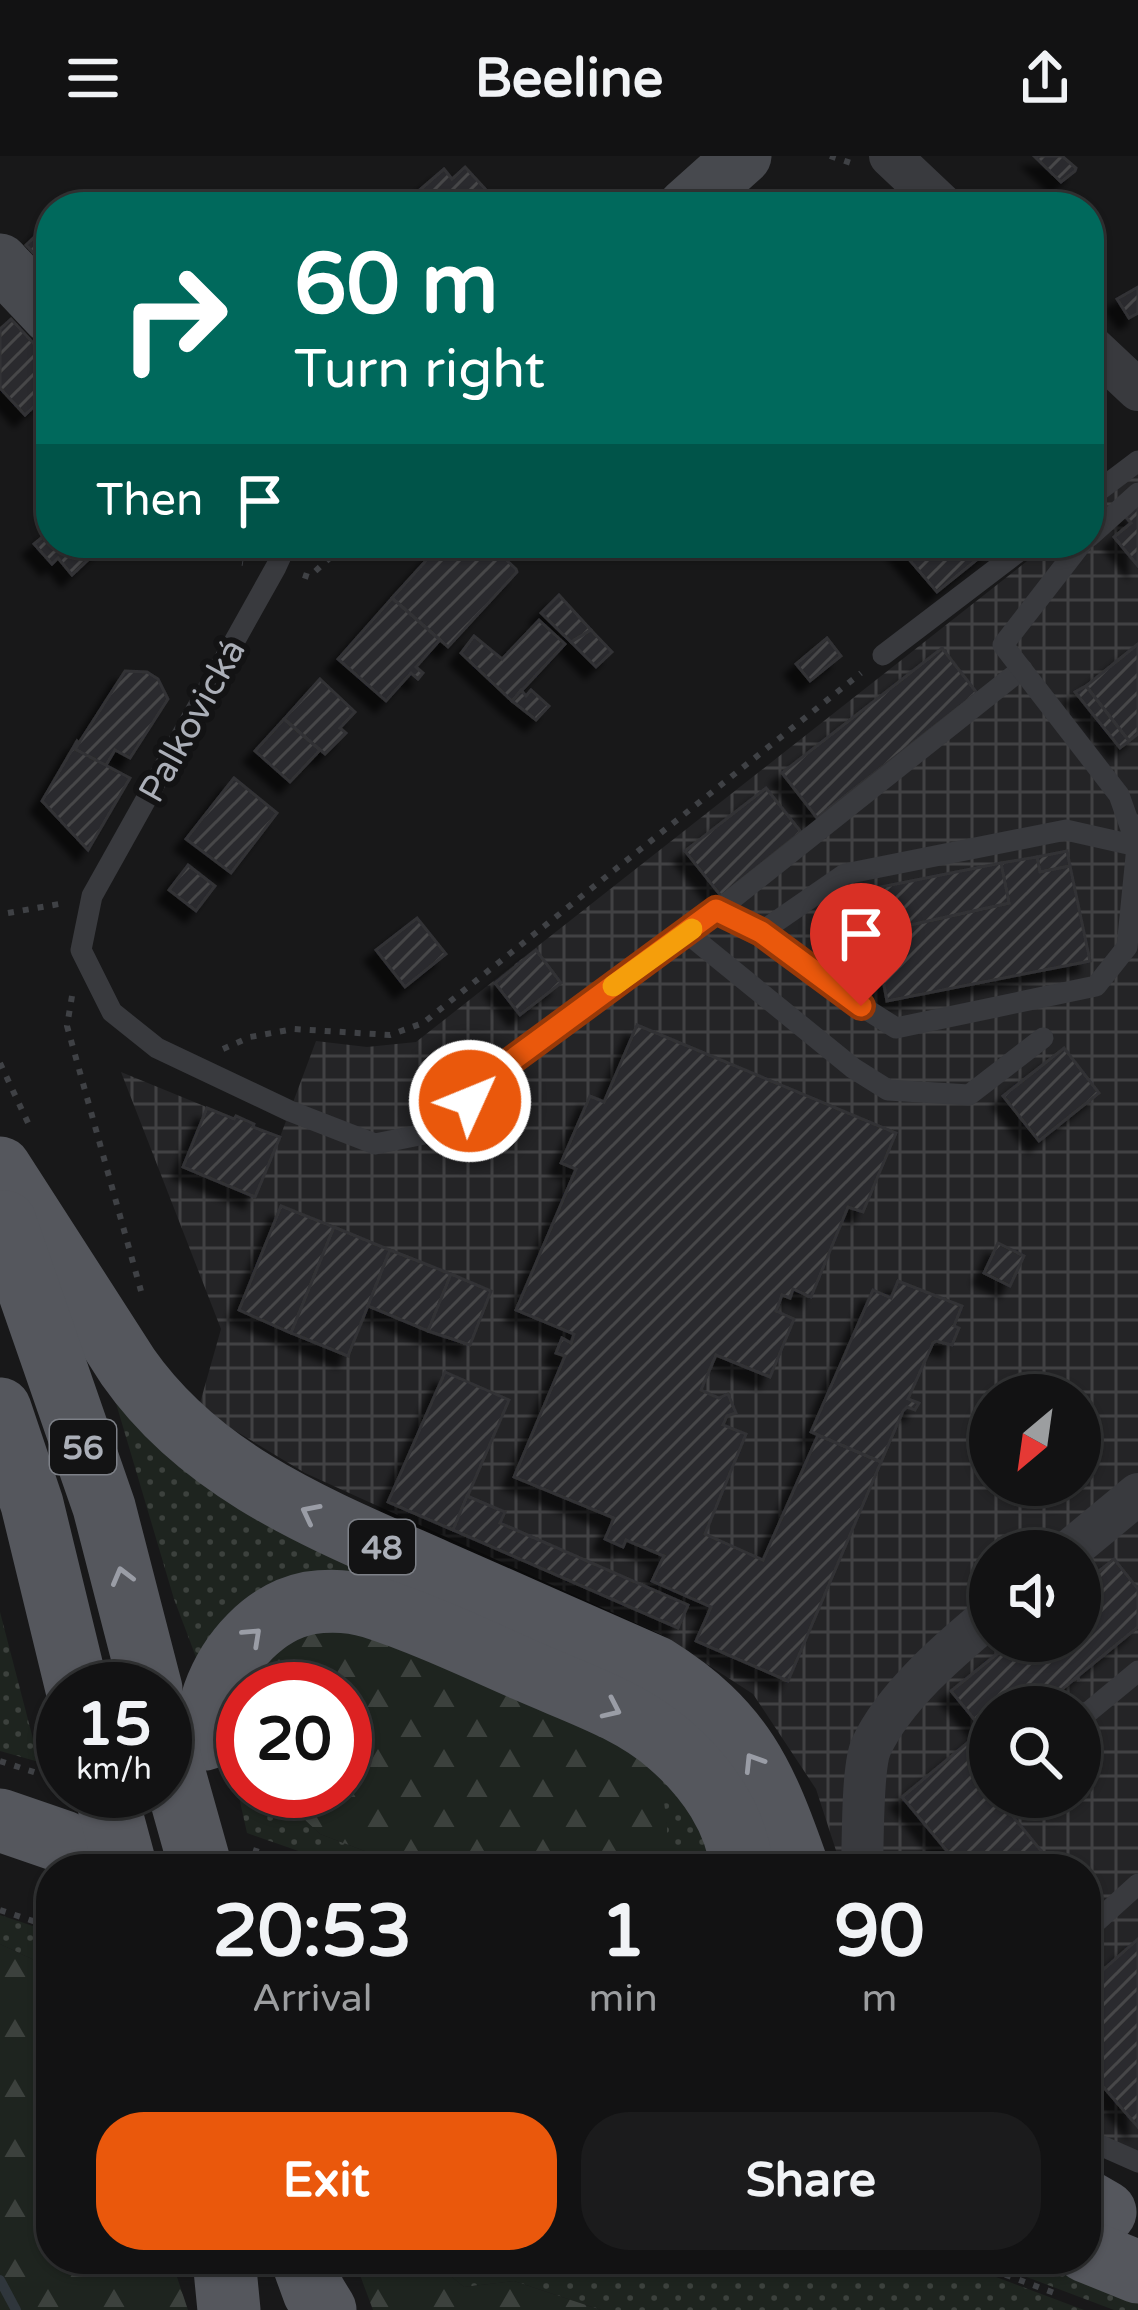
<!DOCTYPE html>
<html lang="en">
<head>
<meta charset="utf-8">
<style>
  body { margin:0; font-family:"Varela Round",sans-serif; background:#1b1b1c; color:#f1f3f6; height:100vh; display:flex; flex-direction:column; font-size:45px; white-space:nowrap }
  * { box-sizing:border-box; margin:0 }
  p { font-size:39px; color:#9c9ea0 }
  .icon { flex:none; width:66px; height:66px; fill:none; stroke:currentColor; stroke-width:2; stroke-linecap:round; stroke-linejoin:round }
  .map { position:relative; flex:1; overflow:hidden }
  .side { position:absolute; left:36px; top:1698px; width:1065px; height:420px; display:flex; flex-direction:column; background:#121213; border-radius:48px; box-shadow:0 3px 9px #0004,0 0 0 3px #313233 }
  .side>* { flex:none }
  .top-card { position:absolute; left:36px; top:36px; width:1068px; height:366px; border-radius:48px; box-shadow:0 3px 9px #0004,0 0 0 3px #313233; background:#00695c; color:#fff; overflow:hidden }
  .needle { width:78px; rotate:209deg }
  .controls { position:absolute; left:969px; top:1218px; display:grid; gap:24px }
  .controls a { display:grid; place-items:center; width:132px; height:132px; border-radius:50%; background:#121213; box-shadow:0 3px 9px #0004,0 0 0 3px #313233; font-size:60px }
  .speed { position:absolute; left:36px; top:1506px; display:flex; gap:24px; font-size:60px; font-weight:700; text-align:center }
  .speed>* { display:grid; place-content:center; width:156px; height:156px; border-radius:50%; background:#121213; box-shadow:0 3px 9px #0004,0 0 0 3px #313233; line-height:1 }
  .speed small { font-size:30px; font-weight:400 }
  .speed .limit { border:18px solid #d22; background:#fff; color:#111 }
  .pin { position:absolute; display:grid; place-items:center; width:102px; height:102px; color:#fff; margin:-123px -51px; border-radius:50% 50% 50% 0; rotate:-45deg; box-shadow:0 0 12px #0007 }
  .pin .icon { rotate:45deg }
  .me { position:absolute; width:132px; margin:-66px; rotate:46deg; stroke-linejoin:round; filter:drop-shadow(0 0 9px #0008) }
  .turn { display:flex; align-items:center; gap:42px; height:252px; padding:0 60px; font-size:54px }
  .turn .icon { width:156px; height:156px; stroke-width:2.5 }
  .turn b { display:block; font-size:84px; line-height:102px }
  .then { display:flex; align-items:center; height:114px; padding:0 60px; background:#0003; gap:24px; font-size:45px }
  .eta { display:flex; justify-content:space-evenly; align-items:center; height:204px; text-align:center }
  .eta b { font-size:72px; font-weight:700; line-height:84px }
  .primary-button { display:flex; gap:24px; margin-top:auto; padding:24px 60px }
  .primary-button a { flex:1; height:138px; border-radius:48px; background:#ea580c; color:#fff; font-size:48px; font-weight:700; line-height:138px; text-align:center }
  .primary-button a+a { background:#1b1b1c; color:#f1f3f6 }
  header { display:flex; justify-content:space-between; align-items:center; height:156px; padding:0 60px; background:#121213; font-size:54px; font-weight:700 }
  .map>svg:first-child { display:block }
  .industrial { fill:url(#industrial-grid); fill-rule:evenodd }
  .grass { fill:url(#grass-dots) }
  .forest { fill:url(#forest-firs) }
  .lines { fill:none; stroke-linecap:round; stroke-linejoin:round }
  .stream { stroke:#2f363c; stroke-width:10 }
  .building { fill:url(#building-hatch); stroke:#323235; stroke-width:3; filter:url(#shadow) }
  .path { stroke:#3f4145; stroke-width:6; stroke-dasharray:6 9; stroke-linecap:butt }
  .lane { stroke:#393a3e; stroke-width:21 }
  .street { stroke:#393a3e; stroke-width:42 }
  .secondary { stroke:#47494e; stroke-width:57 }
  .primary { stroke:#55575d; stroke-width:63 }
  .primary-bridge { stroke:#55575d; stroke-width:63 }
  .oneway { stroke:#9a9da6 }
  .route-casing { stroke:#983908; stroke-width:30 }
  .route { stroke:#ea580c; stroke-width:21 }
  .slow { stroke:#f59e0b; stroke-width:21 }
  .labels { text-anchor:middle; stroke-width:12; stroke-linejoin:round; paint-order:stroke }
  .shield { fill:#131314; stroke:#7d8087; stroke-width:3 }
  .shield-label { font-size:33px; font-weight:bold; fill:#abafb8 }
  .street-label { font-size:36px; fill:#abafb8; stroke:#131314 }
</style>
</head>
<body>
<header><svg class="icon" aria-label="menu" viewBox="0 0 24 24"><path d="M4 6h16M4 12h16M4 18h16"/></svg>Beeline<svg class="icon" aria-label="share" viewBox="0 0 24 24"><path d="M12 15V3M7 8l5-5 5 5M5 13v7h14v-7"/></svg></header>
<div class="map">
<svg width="1138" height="2154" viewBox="0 0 1138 2154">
  <defs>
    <pattern id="industrial-grid" width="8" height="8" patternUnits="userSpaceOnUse" patternTransform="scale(3)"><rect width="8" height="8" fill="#242426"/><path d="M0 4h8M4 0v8" fill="none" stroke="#414143"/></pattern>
    <pattern id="grass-dots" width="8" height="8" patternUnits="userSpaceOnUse" patternTransform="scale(3)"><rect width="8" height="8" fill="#1e241f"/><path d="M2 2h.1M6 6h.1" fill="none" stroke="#3c413d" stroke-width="1.8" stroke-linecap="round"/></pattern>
    <pattern id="forest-firs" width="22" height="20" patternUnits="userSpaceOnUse" patternTransform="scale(3)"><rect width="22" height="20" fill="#1e241f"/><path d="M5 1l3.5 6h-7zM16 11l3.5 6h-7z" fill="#3c413d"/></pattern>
    <pattern id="building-hatch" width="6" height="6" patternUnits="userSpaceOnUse" patternTransform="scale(3)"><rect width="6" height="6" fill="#2b2b2d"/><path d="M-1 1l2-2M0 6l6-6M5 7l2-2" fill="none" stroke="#474749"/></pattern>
    <filter id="shadow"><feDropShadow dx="-11" dy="11" stdDeviation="3" flood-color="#0009"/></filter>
  </defs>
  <rect width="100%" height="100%" fill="#181819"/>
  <!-- industrial -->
  <path class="industrial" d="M1138 317V2017L1086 1993V1713H842L816 1633 753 1538 662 1479 305 1317 229 1271 200 1247 221 1173 121 916 280 981 316 885 367 891 416 886 1050 387H1089V356ZM990 1239H1080V1329H990ZM990 1395H1080V1485H990ZM990 1551H1080V1641H990Z"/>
  <!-- grass -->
  <g class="grass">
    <polygon points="110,1227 709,1587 199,1509 174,1443"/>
    <polygon points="0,1456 39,1606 0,1595"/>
    <polygon points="241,1561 243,1635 274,1635 320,1678 412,1713 350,1713 247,1677 228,1592"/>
    <polygon points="637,1587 667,1610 725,1713 667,1713 667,1668"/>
    <polygon points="0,1759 51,1776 51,1812 0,1788"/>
    <polygon points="430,2103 948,2103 1084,2154 601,2154 514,2125 464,2131"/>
    <polygon points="979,2103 1043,2103 1138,2138 1138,2154 1114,2154"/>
  </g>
  <!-- forest -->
  <g class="forest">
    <polygon points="348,1467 637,1587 661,1624 667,1668 667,1713 412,1713 320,1678 274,1635 345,1635 345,1533 249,1533 251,1527 294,1478"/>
    <polygon points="0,1788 51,1812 51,2103 171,2103 188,2154 0,2154"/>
    <polygon points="354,2103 430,2103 464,2131 514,2125 601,2154 373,2154"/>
  </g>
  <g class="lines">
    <!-- stream -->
    <polyline class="stream" points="0,2124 16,2154"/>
  </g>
  <!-- building -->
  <g class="building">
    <polygon points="1034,0 1062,0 1076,12 1075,15 1061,26"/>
    <polygon points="465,11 499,48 496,51 426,51 415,38 444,13 452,23"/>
    <polygon points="51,65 51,116 26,89"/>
    <polygon points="1138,131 1138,157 1129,162 1117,143"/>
    <polygon points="11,163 51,206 51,234 25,259 0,232 0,173"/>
    <polygon points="1136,350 1138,353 1138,410 1114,381 1131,367 1124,359"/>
    <polygon points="51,374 51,387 106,387 72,419 58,402 52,408 34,388"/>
    <polygon points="442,387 488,387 516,413 517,416 448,491 392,442"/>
    <polygon points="895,387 994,387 995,389 937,436"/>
    <polygon points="559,439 591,474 571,486 541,457"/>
    <polygon points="392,442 440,484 416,511 423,517 418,523 411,517 386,545 338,503"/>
    <polygon points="539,464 565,488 512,545 461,497 474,480 502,503"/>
    <polygon points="591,474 612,496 596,511 571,486"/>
    <polygon points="827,482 841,500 810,525 796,508"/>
    <polygon points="1138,488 1138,578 1129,585 1086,530"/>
    <polygon points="942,492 977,537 817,662 782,617"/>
    <polygon points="125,515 147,516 158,523 168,543 130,602 115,594 105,611 75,593"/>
    <polygon points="320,523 355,556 340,572 346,577 325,598 284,563"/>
    <polygon points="1086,530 1129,585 1120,592 1075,536"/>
    <polygon points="521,534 526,540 531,534 549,550 536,564 512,545"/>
    <polygon points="284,563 320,594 290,626 255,595"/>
    <polygon points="77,585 79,587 75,593 130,622 88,694 42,645"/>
    <polygon points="234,622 277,657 231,717 186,683"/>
    <polygon points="766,632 801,676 721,740 685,695"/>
    <polygon points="1067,695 1070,710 1040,716 1037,701"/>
    <polygon points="1037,701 1040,716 1070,710 1090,805 887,845 874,777 1009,747 1001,707"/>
    <polygon points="1001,707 1009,747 874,777 866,734"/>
    <polygon points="188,709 215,730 196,755 169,734"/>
    <polygon points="417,762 446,798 405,831 376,794"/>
    <polygon points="536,794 561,827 520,859 495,827"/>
    <polygon points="637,869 896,977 863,1056 848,1051 811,1141 793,1133 790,1142 782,1139 776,1155 794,1163 770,1221 716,1199 701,1234 719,1242 728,1238 736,1257 727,1260 723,1269 746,1278 705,1378 763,1404 818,1279 881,1306 788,1525 696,1485 711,1451 652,1425 664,1400 626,1384 623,1391 605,1383 614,1362 514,1321 565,1200 556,1197 562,1182 571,1187 574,1178 516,1154 576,1013 561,1007 590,940 604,946"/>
    <polygon points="1064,892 1099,937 1039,985 1003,940"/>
    <polygon points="207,952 234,963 236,960 254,968 253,971 280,981 255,1041 183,1011"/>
    <polygon points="281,1050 334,1071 291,1177 239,1154"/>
    <polygon points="334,1071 390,1094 348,1200 291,1177"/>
    <polygon points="998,1087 1024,1100 1010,1130 984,1117"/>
    <polygon points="390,1094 451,1118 428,1175 368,1150"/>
    <polygon points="451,1118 491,1135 470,1189 428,1175"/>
    <polygon points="898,1125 962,1150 954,1170 959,1172 952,1189 936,1185 933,1187 908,1243 919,1247 915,1254 907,1251 903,1255 881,1306 811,1276 873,1134 891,1142"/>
    <polygon points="445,1216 509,1244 453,1374 388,1346"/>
    <polygon points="467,1340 505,1356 500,1367 688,1449 678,1472 453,1374"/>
    <polygon points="1114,1403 1138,1433 1138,1471 1078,1520 1079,1525 1077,1521 1040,1551 990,1551 990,1616 982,1622 990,1632 990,1641 997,1641 1056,1713 962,1713 902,1641 983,1574 951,1535 1013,1485 1080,1485 1080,1430"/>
    <polygon points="1138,1783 1138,1971 1086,1911 1086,1829"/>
  </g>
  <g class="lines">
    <!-- path -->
    <g class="path">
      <polyline points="830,0 854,8"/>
      <polyline points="221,387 237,406 243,407"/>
      <polyline points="303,419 309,421 346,387"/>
      <polyline points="8,757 59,748"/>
      <polyline points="72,840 67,870 141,1135"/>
      <polyline points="223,893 250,881 294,873 390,879 423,867 861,517"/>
      <polyline points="0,907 29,969"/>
      <polyline points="0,1605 40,1618"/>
      <polyline points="253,1694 312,1713"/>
      <polyline points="0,1754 51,1771"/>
      <polyline points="963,2103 1057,2138"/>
    </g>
    <!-- lane -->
    <g class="lane">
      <polyline points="1089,342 1138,305"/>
      <polyline points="1089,381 1138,337"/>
      <polyline points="287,387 276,411 92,740 81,794 112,856 157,892 290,955 375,988 444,974 496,916 717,755 1022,513"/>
      <polyline points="1082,387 1003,489 1119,639 1137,690 1127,791 1096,830 896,872 861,850 761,776 845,718 1066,674 1137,690"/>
      <polyline points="883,499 1030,387"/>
      <polyline points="717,755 761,776"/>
      <polyline points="687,777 853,912 888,934 969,939 1043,882"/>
      <polyline points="1080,1563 1138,1515"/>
      <polyline points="1086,1775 1138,1728"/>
      <polyline points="1086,1983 1138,2006"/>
    </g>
    <!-- street -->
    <g class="street">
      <polyline points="890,0 944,51"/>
      <polyline points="1089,188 1138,234"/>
      <polyline points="1069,1395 1138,1338"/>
      <path d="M862 1713C863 1688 862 1611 871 1591 894 1541 948 1495 990 1460"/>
    </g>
    <!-- secondary -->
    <g class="secondary">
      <polyline points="686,51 743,0"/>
      <polyline points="0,106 51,160"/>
    </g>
    <!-- primary -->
    <g class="primary">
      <path d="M0 1012 128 1211C203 1318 322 1364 437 1415 510 1447 582 1479 655 1511 743 1566 765 1619 798 1713"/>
      <polyline points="5,1066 104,1351 151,1533"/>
      <polyline points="0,1253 32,1348 77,1533"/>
      <path d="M205 1583C208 1569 209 1552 214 1538 229 1496 264 1456 309 1447 329 1444 353 1445 372 1451 422 1467 477 1493 525 1514 574 1536 629 1553 670 1589 707 1621 737 1664 742 1713"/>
      <polyline points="0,1664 64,1686"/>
      <polyline points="1086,2045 1105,2056"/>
      <polyline points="1086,2095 1138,2116"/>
      <polyline points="224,2103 229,2154"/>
      <polyline points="302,2103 314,2136 325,2154"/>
    </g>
    <!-- primary-bridge -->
    <g class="primary-bridge">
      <polyline points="165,1585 201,1713"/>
      <polyline points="105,1635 126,1713"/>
    </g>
  </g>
  <!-- one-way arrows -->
  <defs><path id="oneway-chevron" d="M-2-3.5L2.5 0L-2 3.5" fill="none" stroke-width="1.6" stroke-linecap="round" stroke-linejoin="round" transform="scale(3)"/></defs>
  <g class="oneway">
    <use href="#oneway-chevron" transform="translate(310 1357) rotate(-153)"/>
    <use href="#oneway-chevron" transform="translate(122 1420) rotate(-105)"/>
    <use href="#oneway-chevron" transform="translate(253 1480) rotate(-43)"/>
    <use href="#oneway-chevron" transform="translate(612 1553) rotate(25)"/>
    <use href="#oneway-chevron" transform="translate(753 1606) rotate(-122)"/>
  </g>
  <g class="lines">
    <defs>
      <polyline id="route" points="470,945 496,916 716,754 761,776 861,850"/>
    </defs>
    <!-- route casing -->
    <use href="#route" class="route-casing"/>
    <!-- route -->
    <use href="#route" class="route"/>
    <!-- slow -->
    <polyline class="slow" points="613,830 692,773"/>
  </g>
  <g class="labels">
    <!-- shield labels -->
    <g class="shield">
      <rect x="50" y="1264" width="66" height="54" rx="9"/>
      <rect x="349" y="1364" width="66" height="54" rx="9"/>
    </g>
    <g class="shield-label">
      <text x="83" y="1303">56</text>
      <text x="382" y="1403">48</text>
    </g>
    <!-- street labels -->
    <g class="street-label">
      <text transform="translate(191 564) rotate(-61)" y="13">Palkovická</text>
    </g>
  </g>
</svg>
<div class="controls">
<a><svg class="needle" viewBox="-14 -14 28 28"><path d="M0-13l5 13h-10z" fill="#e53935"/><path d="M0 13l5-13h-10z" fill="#9c9ea0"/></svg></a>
<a><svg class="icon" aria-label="sound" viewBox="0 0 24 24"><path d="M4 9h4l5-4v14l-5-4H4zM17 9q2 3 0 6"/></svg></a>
<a><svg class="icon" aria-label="search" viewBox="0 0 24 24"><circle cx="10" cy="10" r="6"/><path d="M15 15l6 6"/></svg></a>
</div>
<div class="speed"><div>15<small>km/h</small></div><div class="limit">20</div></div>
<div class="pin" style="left:861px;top:850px;background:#d93025"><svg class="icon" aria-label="arrive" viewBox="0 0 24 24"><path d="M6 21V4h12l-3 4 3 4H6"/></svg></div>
<svg class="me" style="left:470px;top:945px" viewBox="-20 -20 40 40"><circle r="17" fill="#ea580c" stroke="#fff" stroke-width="3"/><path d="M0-11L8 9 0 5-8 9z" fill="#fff"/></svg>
<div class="top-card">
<div class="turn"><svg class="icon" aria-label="right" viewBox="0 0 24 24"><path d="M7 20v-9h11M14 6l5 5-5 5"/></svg><div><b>60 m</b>Turn right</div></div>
<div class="then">Then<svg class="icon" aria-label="arrive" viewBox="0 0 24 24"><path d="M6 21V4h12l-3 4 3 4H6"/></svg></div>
</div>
<section class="side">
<div class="eta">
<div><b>20:53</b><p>Arrival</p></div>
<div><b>1</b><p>min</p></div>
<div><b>90</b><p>m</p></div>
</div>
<div class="primary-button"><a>Exit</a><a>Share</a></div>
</section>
</div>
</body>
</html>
